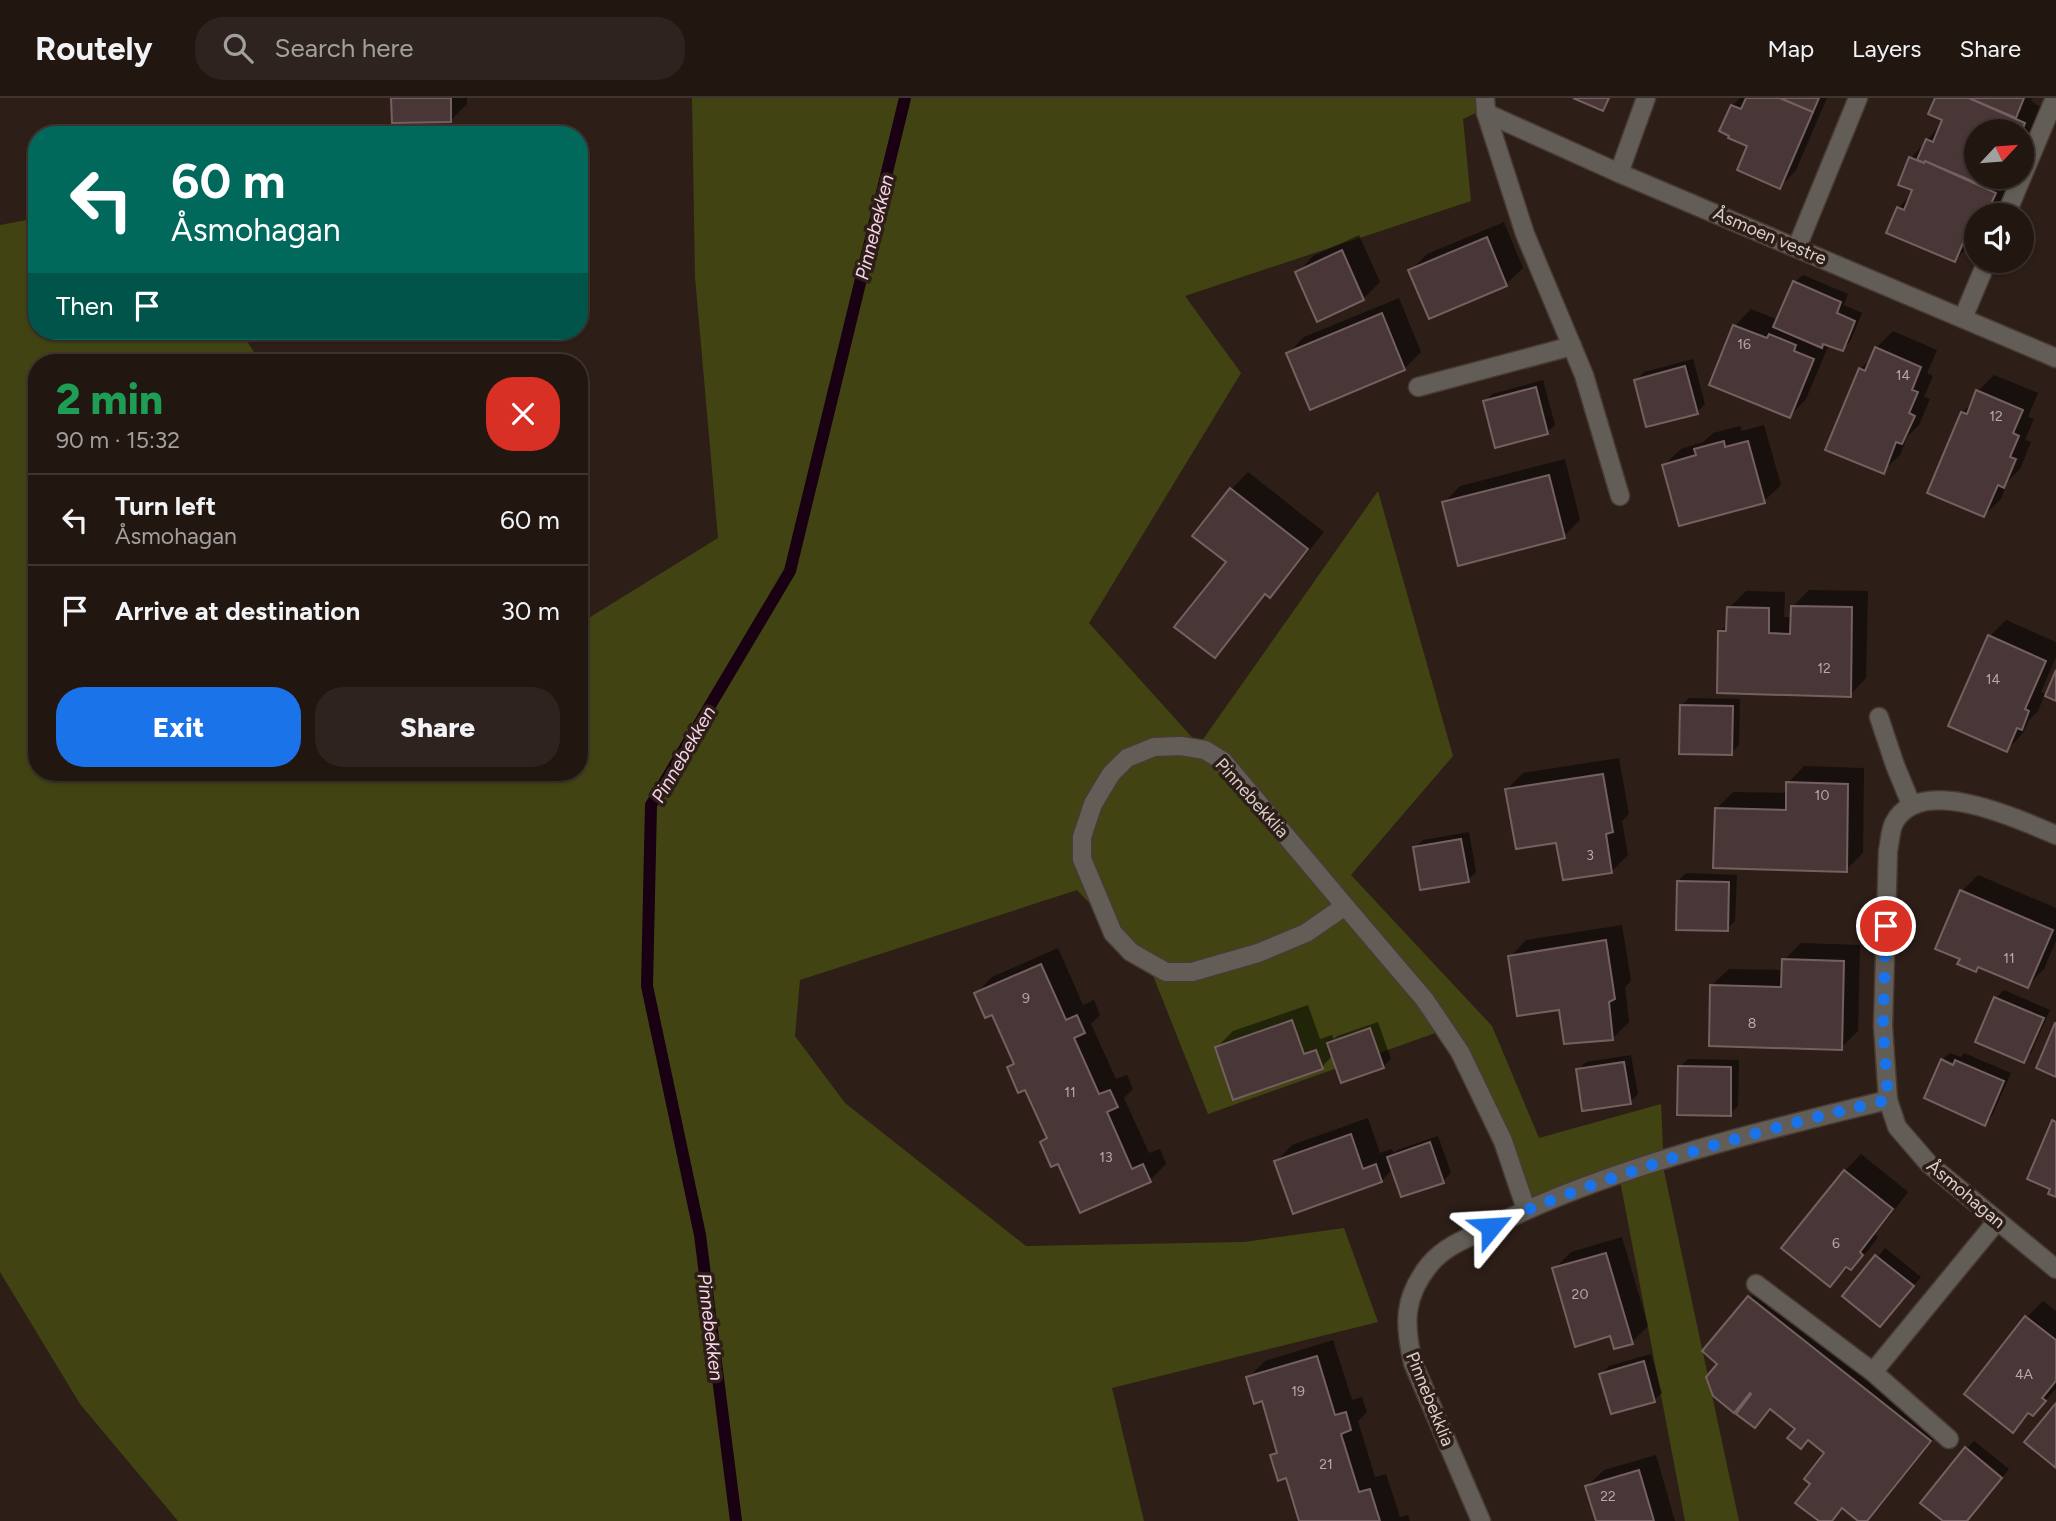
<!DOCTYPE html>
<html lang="en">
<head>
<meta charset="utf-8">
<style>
  body { margin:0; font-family:Figtree,sans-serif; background:#2e231f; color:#f1f3f6; height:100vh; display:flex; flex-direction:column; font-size:26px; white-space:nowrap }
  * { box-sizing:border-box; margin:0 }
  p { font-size:23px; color:#a29f9f }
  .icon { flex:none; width:38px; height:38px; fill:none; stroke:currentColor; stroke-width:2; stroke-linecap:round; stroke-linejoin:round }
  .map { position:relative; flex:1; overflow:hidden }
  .drawer { position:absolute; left:28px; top:256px; width:560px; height:427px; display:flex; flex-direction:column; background:#221611; border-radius:28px; box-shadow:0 2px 5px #0004,0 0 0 2px #3f3531 }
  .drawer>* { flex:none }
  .banner { position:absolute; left:28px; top:28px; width:560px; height:214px; border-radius:28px; box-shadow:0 2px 5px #0004,0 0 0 2px #3f3531; background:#00695c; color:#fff; overflow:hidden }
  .needle { width:46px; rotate:64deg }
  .tools { position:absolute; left:1964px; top:21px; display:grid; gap:14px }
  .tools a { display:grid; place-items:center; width:70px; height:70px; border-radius:50%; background:#221611; box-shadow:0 2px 5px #0004,0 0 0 2px #3f3531; font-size:35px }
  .pin { position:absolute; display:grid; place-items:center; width:60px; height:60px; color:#fff; margin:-30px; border:4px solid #fff; border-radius:50%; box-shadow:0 2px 7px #0007 }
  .me { position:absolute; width:77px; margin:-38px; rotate:63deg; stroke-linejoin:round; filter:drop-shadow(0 0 5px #0008) }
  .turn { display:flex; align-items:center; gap:24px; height:147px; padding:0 28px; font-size:32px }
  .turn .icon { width:91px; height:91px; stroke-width:2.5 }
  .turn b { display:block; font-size:49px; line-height:60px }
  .then { display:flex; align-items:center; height:66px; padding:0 28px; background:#0003; gap:14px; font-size:26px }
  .round { display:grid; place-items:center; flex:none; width:74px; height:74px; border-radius:28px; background:#2e231f }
  .head { display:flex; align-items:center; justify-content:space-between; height:119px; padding:0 28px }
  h1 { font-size:42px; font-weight:800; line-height:52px; color:#1e9e55 }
  .cta { display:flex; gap:14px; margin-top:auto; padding:14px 28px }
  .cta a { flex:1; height:80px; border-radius:28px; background:#1a73e8; color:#fff; font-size:28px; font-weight:800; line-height:80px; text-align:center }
  .cta a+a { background:#2e231f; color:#f1f3f6 }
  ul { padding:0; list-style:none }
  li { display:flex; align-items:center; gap:21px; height:91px; padding:0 28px; border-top:2px solid #3f3531 }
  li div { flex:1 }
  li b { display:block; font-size:26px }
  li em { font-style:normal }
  header { display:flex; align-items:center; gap:42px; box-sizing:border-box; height:98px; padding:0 35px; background:#221611; border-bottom:2px solid #3f3531 }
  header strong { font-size:33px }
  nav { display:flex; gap:38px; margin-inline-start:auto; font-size:24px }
  .search { width:490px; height:63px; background:#2e231f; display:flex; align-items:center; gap:18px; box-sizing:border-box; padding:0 24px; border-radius:28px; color:#a29f9f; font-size:26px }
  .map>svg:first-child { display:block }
  .green { fill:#414412 }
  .shadow { fill:#0007 }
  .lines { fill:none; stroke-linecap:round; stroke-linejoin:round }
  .stream { stroke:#190012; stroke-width:12 }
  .building { fill:#493738; stroke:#746061; stroke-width:2 }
  .service-casing { stroke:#493a34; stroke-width:21 }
  .minor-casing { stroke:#493a34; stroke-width:21 }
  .service { stroke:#625e57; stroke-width:18 }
  .minor { stroke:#625e57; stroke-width:18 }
  .route { stroke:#1a73e8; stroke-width:12; stroke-dasharray:0 21.6 }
  .labels { text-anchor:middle; stroke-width:7; stroke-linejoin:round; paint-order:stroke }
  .number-label { font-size:14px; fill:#b5a9a6 }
  .street-label { font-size:18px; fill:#d9cfca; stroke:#2d1e17 }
  .water-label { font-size:19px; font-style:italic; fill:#f7d4eb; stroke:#2d1e17 }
</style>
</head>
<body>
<header>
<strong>Routely</strong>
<div class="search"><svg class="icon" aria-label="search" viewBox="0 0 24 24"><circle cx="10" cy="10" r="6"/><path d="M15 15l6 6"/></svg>Search here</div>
<nav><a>Map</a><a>Layers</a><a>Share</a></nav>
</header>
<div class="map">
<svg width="2056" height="1423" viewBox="0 0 2056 1423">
  <rect width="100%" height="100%" fill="#2d1e17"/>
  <!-- green -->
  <polygon class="green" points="692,0 1495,0 1495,6 1463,21 1471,103 1185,198 1241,275 1089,525 1199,647 1378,393 1453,658 1351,777 1492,928 1539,1040 1661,1006 1664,1073 1739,1423 1685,1423 1617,1067 1519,1103 1441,933 1208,1016 1150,870 1077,792 800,882 795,938 845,1005 1026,1148 1244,1144 1344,1130 1378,1224 1112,1290 1144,1423 178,1423 80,1306 0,1174 0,127 37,120 37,233 241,233 260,264 37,264 37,674 579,674 579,526 718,440 695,179"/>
  <!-- shadow -->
  <g class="shadow">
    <polygon points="393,0 467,0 467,6 451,22"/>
    <polygon points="1740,0 1827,0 1796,72 1780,89 1749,47 1732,8"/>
    <polygon points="1937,0 2033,0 2031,3 2040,9 2030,34 2021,43 2021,33 1976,33 1976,79 2011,79 2000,105 1987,117 1976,117 1976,134 1971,146 1955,162 1899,110 1915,91 1901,86 1911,60 1945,22"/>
    <polygon points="1504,124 1523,170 1506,186 1430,218 1410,173 1427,156"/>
    <polygon points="1359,137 1380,184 1363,201 1318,221 1297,175 1313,158"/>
    <polygon points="1803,177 1848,196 1844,207 1862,215 1850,244 1842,251 1829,246 1806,301 1790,318 1735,228 1751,211 1778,222 1795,184"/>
    <polygon points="1399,200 1421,254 1404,271 1288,256 1304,239"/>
    <polygon points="1893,233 1937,252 1927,275 1933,278 1924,299 1930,301 1919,327 1907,339 1900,357 1883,373 1860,271 1872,260 1876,250"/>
    <polygon points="1693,261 1705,306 1697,314 1636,282 1644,274"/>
    <polygon points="1994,277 2038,295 2028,319 2034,321 2025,342 2031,344 2020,371 2008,383 2001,401 1984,417 1962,315 1974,303 1978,293"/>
    <polygon points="1543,282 1555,327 1547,334 1485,304 1492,296"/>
    <polygon points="1764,327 1781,387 1764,403 1664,367 1681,351 1703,344 1713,335 1740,328 1742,333"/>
    <polygon points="1565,361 1580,422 1564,438 1444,405 1460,388"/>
    <polygon points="1248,374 1324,434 1286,481 1270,497 1267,495 1231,541 1215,558 1229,463 1195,437 1232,391"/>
    <polygon points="1809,492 1868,493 1866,580 1850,597 1720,534 1728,525 1729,510 1746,493 1785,494 1784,519 1792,519 1793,508"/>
    <polygon points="2006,522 2056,544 2056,559 2041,594 2047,597 2056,577 2056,601 2045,596 2038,613 2029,622 2023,635 2007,652 1990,538"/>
    <polygon points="1689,600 1740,601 1739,647 1731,655 1681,608"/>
    <polygon points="1619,660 1629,716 1622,723 1628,757 1612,773 1558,743 1507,691 1523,675"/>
    <polygon points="1804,668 1864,670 1863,755 1846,772 1717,710 1733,694 1788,695 1788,685"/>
    <polygon points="1469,734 1476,774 1468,782 1415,750 1423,742"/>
    <polygon points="1686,775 1737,777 1735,823 1727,831 1678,783"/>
    <polygon points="1978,777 2056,810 2056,843 2044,871 2027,888 1962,860 1962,793"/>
    <polygon points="1622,827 1631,883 1625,889 1629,924 1613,940 1561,910 1510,859 1526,842"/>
    <polygon points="1801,845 1860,847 1858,933 1841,950 1712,887 1729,871 1784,872 1784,862"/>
    <polygon points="1058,850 1083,907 1094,902 1100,917 1091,926 1116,981 1127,977 1133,991 1124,1000 1149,1055 1160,1051 1166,1066 1150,1082 1042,1044 1048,1038 1026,989 1009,970 1015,964 993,915 976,896 992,879"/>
    <polygon points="2004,892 2050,912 2031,955 2023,963 1977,943 1996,900"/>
    <polygon points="1308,907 1320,941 1332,937 1334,941 1337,938 1378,924 1391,961 1383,969 1333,957 1322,969 1217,949 1233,933"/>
    <polygon points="1950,955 1961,959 1964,955 2011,975 1992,1018 1984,1026 1942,962"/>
    <polygon points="1631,957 1638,996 1630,1004 1578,972 1586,964"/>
    <polygon points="1688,961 1739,962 1738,1008 1730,1016 1680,969"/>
    <polygon points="1368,1020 1380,1055 1392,1051 1394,1055 1397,1052 1438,1038 1451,1075 1443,1083 1393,1071 1381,1083 1276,1064 1292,1047"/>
    <polygon points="1861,1056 1908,1094 1875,1137 1878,1139 1867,1154 1830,1186 1784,1149 1845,1073"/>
    <polygon points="1622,1139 1648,1228 1632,1244 1612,1236 1554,1171 1571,1154"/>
    <polygon points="1885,1150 1921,1179 1888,1219 1845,1198"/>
    <polygon points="1766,1182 1946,1326 1880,1409 1865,1423 1860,1423 1844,1410 1831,1423 1821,1423 1813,1385 1827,1354 1772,1311 1755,1328 1750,1296 1734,1313 1719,1265 1705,1253"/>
    <polygon points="2043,1203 2056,1213 2056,1291 2033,1316 2030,1315 2013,1333 1966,1295 2027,1219"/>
    <polygon points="1333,1242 1352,1302 1362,1299 1367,1314 1358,1323 1375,1379 1386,1376 1400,1419 1408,1417 1410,1423 1300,1423 1287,1378 1272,1358 1278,1352 1263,1301 1248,1280 1265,1263"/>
    <polygon points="1651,1256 1662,1295 1654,1302 1601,1276 1609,1268"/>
    <polygon points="1974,1343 2009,1371 1967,1423 1946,1423 1966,1351"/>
    <polygon points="1656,1357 1675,1423 1598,1423 1587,1388 1604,1372"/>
  </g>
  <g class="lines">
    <!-- stream -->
    <polyline class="stream" points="736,1423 700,1137 647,888 651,707 790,473 905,0"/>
  </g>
  <!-- building -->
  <g class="building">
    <polygon points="391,0 451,0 451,24 392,25"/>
    <polygon points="1573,0 1609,0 1603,13"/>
    <polygon points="1746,0 1780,0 1813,14 1780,91 1737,72 1747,48 1728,40 1729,38 1719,33 1731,7 1741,11"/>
    <polygon points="1780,0 1819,0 1813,14"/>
    <polygon points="1935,0 1969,0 2025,25 2021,35 1976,33 1976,79 1991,79 1986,89 1925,63 1924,65 1917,62 1926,41 1933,44 1942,22 1928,16"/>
    <polygon points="1969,0 2024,0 2016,20"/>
    <polygon points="1909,59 1924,65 1925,63 1996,95 1986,117 1974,119 1955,164 1886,135 1897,109 1904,112 1912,92 1898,87"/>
    <polygon points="1487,139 1507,188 1429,221 1408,172"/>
    <polygon points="1342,152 1364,202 1317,224 1295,174"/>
    <polygon points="1793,183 1841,204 1837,215 1855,223 1843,253 1823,246 1822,250 1773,229"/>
    <polygon points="1382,215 1405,272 1310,312 1286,255"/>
    <polygon points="1733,227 1767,240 1769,236 1796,247 1794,253 1814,261 1790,320 1709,287"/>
    <polygon points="1875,249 1921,269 1912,292 1918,294 1909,315 1915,318 1902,346 1896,344 1884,376 1825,352 1859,270 1865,273"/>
    <polygon points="1685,268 1698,316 1646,329 1634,282"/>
    <polygon points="1536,289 1548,336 1495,350 1483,303"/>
    <polygon points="1976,292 2023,312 2013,335 2019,338 2010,359 2016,361 2004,390 1998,387 1984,419 1927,395 1961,314 1967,316"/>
    <polygon points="1724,343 1725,349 1748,343 1765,405 1679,428 1662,367 1696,357 1694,351"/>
    <polygon points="1549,377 1565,440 1458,468 1442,404"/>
    <polygon points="1230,390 1308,451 1270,500 1265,496 1215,560 1174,529 1226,464 1192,438"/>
    <polygon points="1791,508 1852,509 1851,599 1717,595 1718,533 1726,533 1727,509 1769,510 1769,535 1790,536"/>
    <polygon points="1988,537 2046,563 2025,611 2029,613 2022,632 2017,630 2007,654 1948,628"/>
    <polygon points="2056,572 2056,603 2045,598"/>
    <polygon points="1680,607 1733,608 1732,657 1679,656"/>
    <polygon points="1603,676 1613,734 1606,736 1612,775 1563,782 1556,745 1516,751 1505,691"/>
    <polygon points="1786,684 1848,686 1847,774 1713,770 1715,710 1786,712"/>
    <polygon points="1461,741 1469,784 1420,792 1413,749"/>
    <polygon points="1677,783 1729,784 1728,833 1676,832"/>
    <polygon points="1960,792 2053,832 2028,890 1978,869 1976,874 1957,866 1960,861 1935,851"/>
    <polygon points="1606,842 1615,901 1609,904 1613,942 1564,946 1559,912 1517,918 1508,858"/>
    <polygon points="1782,861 1844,863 1842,952 1709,948 1710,887 1781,889"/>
    <polygon points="1041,866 1066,922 1077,917 1085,935 1074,940 1099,996 1110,992 1118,1009 1107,1014 1132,1071 1143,1066 1151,1084 1080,1115 1058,1066 1051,1069 1040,1044 1047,1040 1025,992 1018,995 1007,969 1014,966 992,917 985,920 974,895"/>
    <polygon points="1994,899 2044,920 2024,965 1975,944"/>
    <polygon points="1292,922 1304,956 1316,952 1323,971 1233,1002 1215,949"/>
    <polygon points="2055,925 2056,925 2056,979 2036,970"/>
    <polygon points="1370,930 1384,970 1341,985 1327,945"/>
    <polygon points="1941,961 1953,967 1955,962 2004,983 1985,1028 1924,1000"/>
    <polygon points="1624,964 1631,1006 1582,1013 1576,971"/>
    <polygon points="1678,968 1731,969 1731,1018 1677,1017"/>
    <polygon points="2052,1022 2056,1024 2056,1099 2048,1096 2050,1091 2027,1081"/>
    <polygon points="1351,1036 1363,1071 1376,1066 1382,1084 1293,1116 1274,1063"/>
    <polygon points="1430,1044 1444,1085 1401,1099 1387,1059"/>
    <polygon points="1844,1072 1893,1111 1860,1154 1863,1157 1851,1172 1846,1169 1830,1189 1781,1150"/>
    <polygon points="1606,1155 1633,1246 1614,1251 1610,1238 1575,1249 1552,1170"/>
    <polygon points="1875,1157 1914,1188 1880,1229 1842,1198"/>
    <polygon points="1748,1198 1931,1343 1867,1423 1858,1423 1842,1410 1832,1423 1819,1423 1795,1405 1810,1386 1804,1381 1824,1355 1808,1342 1801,1351 1787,1340 1795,1331 1770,1311 1755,1330 1736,1316 1751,1296 1750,1295 1734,1315 1713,1298 1706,1279 1717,1266 1702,1253"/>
    <polygon points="2025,1218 2056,1242 2056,1283 2042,1300 2046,1303 2033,1318 2028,1315 2013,1335 1964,1296"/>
    <polygon points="1317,1258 1335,1317 1346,1314 1351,1332 1341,1336 1359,1394 1370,1391 1380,1423 1299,1423 1286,1380 1278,1383 1270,1357 1277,1355 1262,1303 1254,1306 1246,1279"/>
    <polygon points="1644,1263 1655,1304 1611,1316 1599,1276"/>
    <polygon points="2056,1305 2056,1370 2024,1344"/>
    <polygon points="1965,1349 2002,1380 1967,1423 1943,1423 1920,1405"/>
    <polygon points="1639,1372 1654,1423 1596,1423 1585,1388"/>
  </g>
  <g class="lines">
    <defs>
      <g id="service">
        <polyline points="1485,0 1486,15 1525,136 1584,277 1620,398"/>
        <polyline points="1619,75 1646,0"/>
        <polyline points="2006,117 2055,0"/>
        <polyline points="1797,149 1858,0"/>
        <polyline points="1963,220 1987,163"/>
        <polyline points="1418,289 1572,248"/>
        <polyline points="1879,619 1895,667 1911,706"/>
        <polyline points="1345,808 1425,902 1460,954 1503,1043 1526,1111"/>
        <polyline points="1756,1186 1873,1274 1949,1341"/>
        <polyline points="1873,1274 1997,1123"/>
      </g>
      <g id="minor">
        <polyline points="1486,15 1619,75 2056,260"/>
        <polygon points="1181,648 1205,652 1223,663 1345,808 1306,835 1258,855 1192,874 1166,874 1131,854 1113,835 1082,761 1082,739 1093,706 1111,676 1127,660 1154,649"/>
        <path d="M2056 737C2018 721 1920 675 1894 725 1890 733 1890 744 1888 753L1883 928 1888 1002 1897 1029 1929 1066 2056 1171"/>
        <path d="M1481 1423 1413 1265C1404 1226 1403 1199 1430 1166 1447 1146 1471 1139 1493 1128 1611 1069 1759 1033 1888 1002"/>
      </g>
    </defs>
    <!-- service casing -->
    <use href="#service" class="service-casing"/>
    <!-- minor casing -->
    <use href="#minor" class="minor-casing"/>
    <!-- service -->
    <use href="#service" class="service"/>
    <!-- minor -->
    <use href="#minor" class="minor"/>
  </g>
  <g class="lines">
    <!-- route -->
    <path class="route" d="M1491 1129C1528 1110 1565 1097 1604 1083 1697 1050 1792 1024 1888 1002L1883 928 1886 828"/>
  </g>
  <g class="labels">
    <!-- number labels -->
    <g class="number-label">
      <text x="1744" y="251">16</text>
      <text x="1903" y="282">14</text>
      <text x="1996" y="323">12</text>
      <text x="1824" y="575">12</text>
      <text x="1993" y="586">14</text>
      <text x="1822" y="702">10</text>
      <text x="1590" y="762">3</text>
      <text x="2009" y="865">11</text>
      <text x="1026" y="905">9</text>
      <text x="1752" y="930">8</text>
      <text x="1070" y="999">11</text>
      <text x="1106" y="1064">13</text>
      <text x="1836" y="1150">6</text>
      <text x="1580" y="1201">20</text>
      <text x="2024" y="1281">4A</text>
      <text x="1298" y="1298">19</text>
      <text x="1326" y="1371">21</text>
      <text x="1608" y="1403">22</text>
    </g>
    <!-- street labels -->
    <g class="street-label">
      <text transform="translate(1770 138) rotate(23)" y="6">Åsmoen vestre</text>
      <text transform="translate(1252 700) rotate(48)" y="6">Pinnebekklia</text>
      <text transform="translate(1966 1096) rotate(40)" y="6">Åsmohagan</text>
      <text transform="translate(1430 1301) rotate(68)" y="6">Pinnebekklia</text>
    </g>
    <!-- water labels -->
    <g class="water-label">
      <text transform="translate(874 129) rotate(-76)" y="7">Pinnebekken</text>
      <text transform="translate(683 656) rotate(-60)" y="7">Pinnebekken</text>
      <text transform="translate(711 1229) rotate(83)" y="7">Pinnebekken</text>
    </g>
  </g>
</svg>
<div class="tools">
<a><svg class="needle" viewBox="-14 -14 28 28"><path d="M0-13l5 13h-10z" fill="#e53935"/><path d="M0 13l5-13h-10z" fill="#a29f9f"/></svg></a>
<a><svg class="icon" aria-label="sound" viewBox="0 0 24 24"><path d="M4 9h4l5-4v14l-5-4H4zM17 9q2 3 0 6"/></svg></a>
</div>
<div class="pin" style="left:1886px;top:828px;background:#d93025"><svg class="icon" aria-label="arrive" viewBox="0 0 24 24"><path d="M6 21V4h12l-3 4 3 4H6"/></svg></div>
<svg class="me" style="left:1491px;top:1129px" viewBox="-20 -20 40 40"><path d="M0-17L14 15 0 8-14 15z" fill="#1a73e8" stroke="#fff" stroke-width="4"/></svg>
<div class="banner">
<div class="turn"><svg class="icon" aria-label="left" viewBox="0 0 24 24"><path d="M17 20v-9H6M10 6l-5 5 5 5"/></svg><div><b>60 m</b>Åsmohagan</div></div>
<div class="then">Then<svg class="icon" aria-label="arrive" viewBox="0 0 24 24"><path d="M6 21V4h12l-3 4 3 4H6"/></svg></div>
</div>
<section class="drawer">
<div class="head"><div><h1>2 min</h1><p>90 m · 15:32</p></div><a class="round" style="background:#d93025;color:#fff"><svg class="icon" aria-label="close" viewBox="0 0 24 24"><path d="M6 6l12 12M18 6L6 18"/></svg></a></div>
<ul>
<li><svg class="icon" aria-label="left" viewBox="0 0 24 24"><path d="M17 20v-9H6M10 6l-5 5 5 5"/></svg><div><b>Turn left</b><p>Åsmohagan</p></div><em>60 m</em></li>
<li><svg class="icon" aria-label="arrive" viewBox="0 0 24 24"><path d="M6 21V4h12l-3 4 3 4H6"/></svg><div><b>Arrive at destination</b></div><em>30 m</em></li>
</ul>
<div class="cta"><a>Exit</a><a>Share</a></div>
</section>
</div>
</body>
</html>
